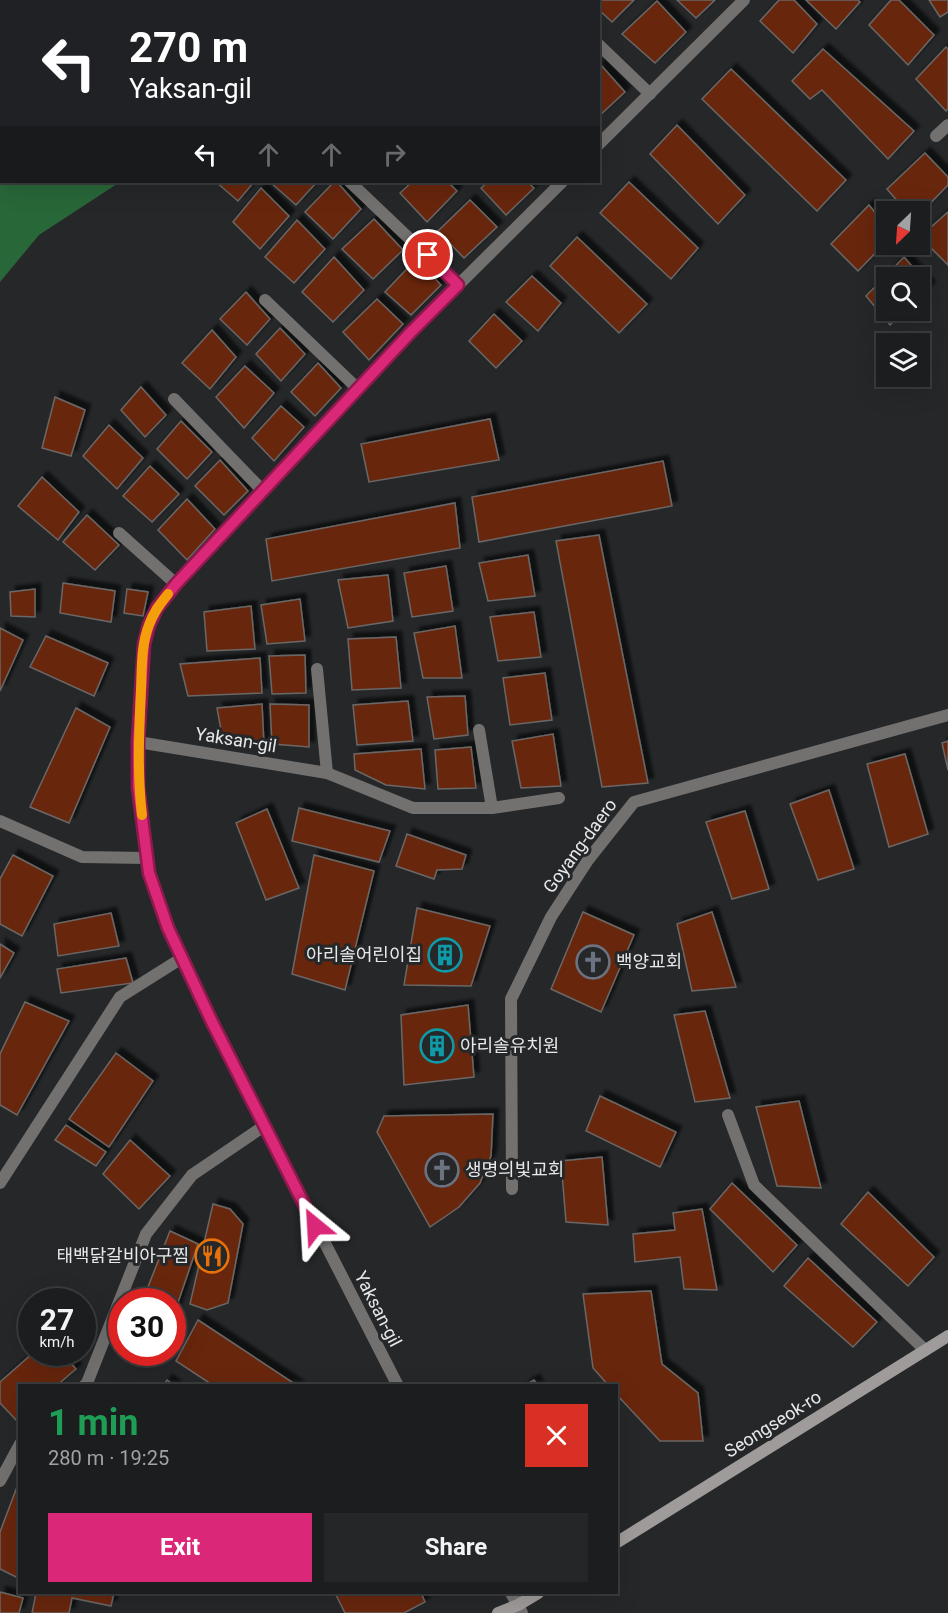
<!DOCTYPE html>
<html lang="en">
<head>
<meta charset="utf-8">
<style>
  body { margin:0; font-family:Roboto,"Noto Sans KR",sans-serif; background:#252628; color:#f1f3f6; height:100vh; display:flex; flex-direction:column; font-size:22px; white-space:nowrap }
  * { box-sizing:border-box; margin:0 }
  p { font-size:20px; color:#a0a2a4 }
  .icon { flex:none; width:33px; height:33px; fill:none; stroke:currentColor; stroke-width:2; stroke-linecap:round; stroke-linejoin:round }
  .map { position:relative; flex:1; overflow:hidden }
  .side { position:absolute; left:18px; top:1384px; width:600px; height:210px; display:flex; flex-direction:column; background:#1c1d1f; border-radius:0px; box-shadow:0 6px 24px #0002,0 0 0 2px #3a3b3d }
  .side>* { flex:none }
  .top-card { position:absolute; left:0px; top:0px; width:600px; height:183px; box-shadow:0 6px 24px #0002,0 0 0 2px #3a3b3d; background:#202124; color:#fff; overflow:hidden }
  .needle { width:39px; rotate:205deg }
  .controls { position:absolute; left:876px; top:201px; display:grid; gap:12px }
  .controls a { display:grid; place-items:center; width:54px; height:54px; border-radius:0px; background:#1c1d1f; box-shadow:0 6px 24px #0002,0 0 0 2px #3a3b3d; font-size:30px }
  .speed { position:absolute; left:18px; top:1288px; display:flex; gap:12px; font-size:30px; font-weight:700; text-align:center }
  .speed>* { display:grid; place-content:center; width:78px; height:78px; border-radius:50%; background:#1c1d1f; box-shadow:0 6px 24px #0002,0 0 0 2px #3a3b3d; line-height:1 }
  .speed small { font-size:15px; font-weight:400 }
  .speed .limit { border:9px solid #d22; background:#fff; color:#111 }
  .pin { position:absolute; display:grid; place-items:center; width:51px; height:51px; color:#fff; margin:-26px; border:3px solid #fff; border-radius:50%; box-shadow:0 2px 6px #0007 }
  .me { position:absolute; width:66px; margin:-33px; rotate:333deg; stroke-linejoin:round; filter:drop-shadow(0 0 4px #0008) }
  .turn { display:flex; align-items:center; gap:21px; height:126px; padding:0 30px; font-size:27px }
  .turn .icon { width:78px; height:78px; stroke-width:2.5 }
  .turn b { display:block; font-size:42px; line-height:51px }
  .lanes { display:flex; align-items:center; height:57px; padding:0 30px; background:#0003; justify-content:center; gap:30px; direction:ltr }
  .lanes .off { opacity:.35 }
  .round { display:grid; place-items:center; flex:none; width:63px; height:63px; border-radius:0px; background:#252628 }
  .overview { display:flex; align-items:center; justify-content:space-between; height:102px; padding:0 30px }
  h1 { font-size:36px; font-weight:700; line-height:45px; color:#1e9e55 }
  .primary-button { display:flex; gap:12px; margin-top:auto; padding:12px 30px }
  .primary-button a { flex:1; height:69px; border-radius:0px; background:#db2777; color:#fff; font-size:24px; font-weight:700; line-height:69px; text-align:center }
  .primary-button a+a { background:#252628; color:#f1f3f6 }
  .map>svg:first-child { display:block }
  .forest { fill:#286738 }
  .building { fill:#67270e; stroke:#6b6766; stroke-width:1.5; filter:url(#shadow) }
  .lines { fill:none; stroke-linecap:round; stroke-linejoin:round }
  .street { stroke:#737170; stroke-width:12 }
  .secondary { stroke:#9e9b9a; stroke-width:12 }
  .route-casing { stroke:#8e194d; stroke-width:15 }
  .route { stroke:#db2777; stroke-width:10 }
  .slow { stroke:#f59e0b; stroke-width:10 }
  .labels { text-anchor:middle; stroke-width:6; stroke-linejoin:round; paint-order:stroke }
  .street-label { font-size:18px; fill:#e6e8e9; stroke:#252729 }
  .poi-label { font-size:18px; fill:#e6e8e9; stroke:#252729; text-anchor:start }
</style>
</head>
<body>
<div class="map">
<svg width="948" height="1613" viewBox="0 0 948 1613">
  <defs>
    <filter id="shadow"><feDropShadow dx="5.5" dy="-5.5" stdDeviation="1.5" flood-color="#0009"/></filter>
  </defs>
  <rect width="100%" height="100%" fill="#252729"/>
  <!-- forest -->
  <polygon class="forest" points="0,0 147,0 2,2 2,182 120,182 39,235 0,282"/>
  <!-- building -->
  <g class="building">
    <polygon points="207,0 264,0 266,2 206,2"/>
    <polygon points="291,0 338,0 340,2 293,2"/>
    <polygon points="436,0 460,0 462,2 435,2"/>
    <polygon points="513,0 535,0 536,2 511,2"/>
    <polygon points="590,0 634,0 612,22 598,9 598,2"/>
    <polygon points="677,0 715,0 696,18"/>
    <polygon points="779,0 794,0 817,24 793,53 760,21"/>
    <polygon points="806,0 858,0 860,2 836,29"/>
    <polygon points="891,0 899,0 934,35 908,65 869,25"/>
    <polygon points="929,0 948,0 948,12 940,17"/>
    <polygon points="657,1 686,32 655,63 622,34"/>
    <polygon points="946,47 948,49 948,109 946,111 916,79"/>
    <polygon points="823,49 914,131 888,159 822,90 810,99 792,81"/>
    <polygon points="600,64 625,92 599,116 598,66"/>
    <polygon points="731,69 846,180 817,211 702,99"/>
    <polygon points="677,125 745,195 718,224 650,154"/>
    <polygon points="925,153 948,177 948,185 920,214 920,212 907,212 887,189"/>
    <polygon points="216,182 254,182 238,201"/>
    <polygon points="270,182 317,182 296,205"/>
    <polygon points="334,182 337,182 361,209 333,239 305,212"/>
    <polygon points="412,182 448,182 457,191 427,222 400,193"/>
    <polygon points="488,182 527,182 534,188 506,215 481,188"/>
    <polygon points="629,182 698,248 671,279 600,213"/>
    <polygon points="261,188 289,216 260,249 233,222"/>
    <polygon points="470,200 497,227 464,258 438,231"/>
    <polygon points="869,205 886,226 886,242 858,271 831,244"/>
    <polygon points="948,212 948,265 920,237"/>
    <polygon points="374,219 403,250 373,279 342,249"/>
    <polygon points="297,220 325,249 294,283 265,257"/>
    <polygon points="577,237 647,304 619,333 550,266"/>
    <polygon points="334,257 364,290 333,322 302,292"/>
    <polygon points="904,257 930,287 920,297 920,278 886,278 886,310 905,310 890,325 866,296"/>
    <polygon points="416,259 441,285 411,315 385,292"/>
    <polygon points="532,276 561,303 538,331 506,302"/>
    <polygon points="246,292 270,319 247,345 220,319"/>
    <polygon points="377,299 403,324 369,360 343,332"/>
    <polygon points="494,314 522,341 496,368 469,341"/>
    <polygon points="280,328 305,354 281,381 256,354"/>
    <polygon points="212,330 236,357 210,389 182,363"/>
    <polygon points="318,363 341,388 315,416 291,392"/>
    <polygon points="245,366 274,393 244,428 216,397"/>
    <polygon points="141,387 166,415 145,437 121,410"/>
    <polygon points="55,397 85,410 71,456 42,448"/>
    <polygon points="281,406 304,427 274,461 252,438"/>
    <polygon points="490,419 499,460 369,482 361,444"/>
    <polygon points="181,421 212,452 187,479 157,449"/>
    <polygon points="109,425 143,458 117,489 83,456"/>
    <polygon points="220,460 248,491 224,515 195,486"/>
    <polygon points="663,461 672,506 479,542 472,497"/>
    <polygon points="150,466 179,494 152,522 123,496"/>
    <polygon points="42,477 79,512 58,540 18,506"/>
    <polygon points="187,499 215,529 187,560 158,530"/>
    <polygon points="455,503 460,548 272,581 266,539"/>
    <polygon points="87,515 119,545 95,570 63,542"/>
    <polygon points="599,535 648,783 602,787 556,541"/>
    <polygon points="528,555 535,596 488,601 479,563"/>
    <polygon points="446,566 453,611 412,617 404,573"/>
    <polygon points="388,575 393,621 348,628 338,580"/>
    <polygon points="63,583 115,591 111,622 60,613"/>
    <polygon points="35,589 35,617 11,616 10,592"/>
    <polygon points="127,589 148,592 143,616 124,613"/>
    <polygon points="300,599 305,641 267,644 261,605"/>
    <polygon points="251,606 255,649 207,651 204,612"/>
    <polygon points="534,612 541,657 498,661 490,617"/>
    <polygon points="455,626 462,678 423,678 414,633"/>
    <polygon points="0,628 23,640 0,691"/>
    <polygon points="46,636 108,663 94,696 30,667"/>
    <polygon points="396,637 401,688 352,690 348,639"/>
    <polygon points="305,655 306,693 272,694 269,656"/>
    <polygon points="260,658 262,693 188,696 180,664"/>
    <polygon points="545,673 552,720 510,725 503,678"/>
    <polygon points="465,696 468,735 434,739 427,697"/>
    <polygon points="408,701 413,741 357,745 353,705"/>
    <polygon points="262,704 264,745 223,741 217,708"/>
    <polygon points="270,704 309,705 309,747 272,744"/>
    <polygon points="76,708 110,727 69,823 30,807"/>
    <polygon points="553,734 561,786 521,788 512,741"/>
    <polygon points="948,741 948,770 942,743"/>
    <polygon points="471,747 476,788 438,789 435,750"/>
    <polygon points="421,749 425,789 386,785 355,770 354,754"/>
    <polygon points="905,754 928,834 889,847 867,764"/>
    <polygon points="829,790 854,869 818,880 790,804"/>
    <polygon points="299,808 390,831 379,862 292,841"/>
    <polygon points="267,809 299,888 266,900 236,823"/>
    <polygon points="745,811 769,889 732,899 706,822"/>
    <polygon points="407,834 466,855 462,869 437,870 434,879 396,866"/>
    <polygon points="13,855 53,876 22,936 0,924 0,879"/>
    <polygon points="314,855 374,871 345,990 292,974"/>
    <polygon points="417,908 490,926 471,986 404,985"/>
    <polygon points="583,912 634,935 601,1012 551,989"/>
    <polygon points="712,912 736,987 692,991 677,924"/>
    <polygon points="111,913 119,946 58,956 54,924"/>
    <polygon points="0,944 14,953 0,978"/>
    <polygon points="126,958 133,983 61,993 57,969"/>
    <polygon points="25,1002 69,1021 17,1115 0,1105 0,1054"/>
    <polygon points="468,1005 474,1077 404,1085 401,1015"/>
    <polygon points="705,1011 730,1098 695,1102 674,1015"/>
    <polygon points="116,1053 153,1081 109,1147 69,1119"/>
    <polygon points="600,1096 676,1132 660,1167 586,1131"/>
    <polygon points="799,1101 821,1188 777,1186 756,1107"/>
    <polygon points="493,1114 491,1156 480,1183 459,1207 430,1227 377,1132 384,1116"/>
    <polygon points="66,1125 106,1152 96,1166 55,1140"/>
    <polygon points="130,1140 170,1176 139,1209 103,1174"/>
    <polygon points="602,1157 608,1225 566,1222 561,1161"/>
    <polygon points="732,1183 797,1245 773,1272 710,1209"/>
    <polygon points="868,1192 934,1257 908,1286 841,1224"/>
    <polygon points="213,1204 230,1209 243,1224 228,1303 207,1310 190,1304"/>
    <polygon points="702,1209 717,1290 684,1289 680,1257 635,1262 633,1234 675,1230 673,1213"/>
    <polygon points="170,1231 198,1244 172,1320 172,1302 142,1302"/>
    <polygon points="808,1258 877,1322 853,1347 784,1286"/>
    <polygon points="651,1291 662,1364 698,1393 703,1441 660,1441 616,1394 616,1386 609,1386 593,1368 583,1294"/>
    <polygon points="198,1320 298,1386 214,1386 176,1361"/>
    <polygon points="33,1353 62,1353 76,1369 56,1386 20,1386 20,1418 17,1421 0,1403 0,1382"/>
    <polygon points="167,1380 175,1386 163,1386"/>
    <polygon points="534,1380 538,1386 524,1386"/>
    <polygon points="17,1487 20,1488 20,1579 0,1569 0,1532"/>
    <polygon points="0,1592 23,1598 19,1613 0,1613"/>
    <polygon points="36,1593 114,1593 111,1606 72,1598 69,1613 32,1613"/>
    <polygon points="335,1593 421,1593 425,1602 404,1613 345,1613"/>
  </g>
  <g class="lines">
    <!-- street -->
    <g class="street">
      <polyline points="356,0 357,2"/>
      <polyline points="552,0 553,2"/>
      <polyline points="167,2 167,0"/>
      <polyline points="598,44 650,94"/>
      <polyline points="936,136 948,125"/>
      <polyline points="598,145 744,0"/>
      <polyline points="350,182 458,285"/>
      <polyline points="265,300 358,389"/>
      <polyline points="174,399 263,491"/>
      <polyline points="119,533 176,584"/>
      <polyline points="317,669 327,773"/>
      <polyline points="479,730 492,808"/>
      <polyline points="138,742 327,773 413,808 492,808 559,798"/>
      <polyline points="0,821 82,857 147,858"/>
      <polyline points="728,1115 754,1185 925,1350"/>
      <polyline points="0,1183 120,997 182,958"/>
      <polyline points="512,1189 511,999 551,917 588,860 634,802 948,715"/>
      <polyline points="84,1386 87,1383 146,1234 192,1175 264,1126"/>
      <polyline points="398,1386 212,1022 168,928 149,873 139,787 138,742 144,644 149,625 157,608 176,584 410,333 562,182"/>
      <polyline points="0,1481 20,1444"/>
      <polyline points="511,1593 522,1613"/>
    </g>
    <!-- secondary -->
    <g class="secondary">
      <polyline points="616,1543 948,1336"/>
      <polyline points="498,1613 518,1605 538,1593"/>
    </g>
  </g>
  <g class="lines">
    <defs>
      <polyline id="route" points="315,1226 212,1022 168,928 149,873 138,787 138,742 144,644 149,625 157,608 176,584 410,333 458,285 428,255"/>
    </defs>
    <!-- route casing -->
    <use href="#route" class="route-casing"/>
    <!-- route -->
    <use href="#route" class="route"/>
    <!-- slow -->
    <path class="slow" d="M142 815C137 773 139 732 141 690 142 668 141 645 149 625 153 613 160 604 168 594"/>
  </g>
  <!-- icons -->
  <defs>
    <symbol id="building-ring" viewBox="-11 -11 22 22"><circle r="9.5" fill="#252729" stroke="#0f9aa8" stroke-width="1.5"/><path d="M-4-6H4V6H1V3H-1V6H-4ZM-2.5-4.3h1.7v1.8h-1.7ZM.8-4.3h1.7v1.8H.8ZM-2.5-1h1.7V.8h-1.7ZM.8-1h1.7V.8H.8Z" fill="#0f9aa8"/></symbol>
    <symbol id="church-ring" viewBox="-11 -11 22 22"><circle r="9.5" fill="#252729" stroke="#6b7280" stroke-width="1.5"/><path d="M-1.2-6h2.4v3.5h3.3v2.4h-3.3V6h-2.4V-.1h-3.3v-2.4h3.3Z" fill="#6b7280"/></symbol>
    <symbol id="restaurant-ring" viewBox="-11 -11 22 22"><circle r="9.5" fill="#252729" stroke="#e8710a" stroke-width="1.5"/><path d="M-5-6h1v4h1v-4h1v4h1v-4h1v5L-1.5 .5V6h-2V.5L-5-1ZM5-6V6H3V1.5H1.5Q1.5-4 5-6Z" fill="#e8710a"/></symbol>
  </defs>
  <g fill-rule="evenodd">
    <use href="#building-ring" x="426" y="936" width="38" height="38"/>
    <use href="#church-ring" x="574" y="943" width="38" height="38"/>
    <use href="#building-ring" x="418" y="1027" width="38" height="38"/>
    <use href="#church-ring" x="423" y="1151" width="38" height="38"/>
    <use href="#restaurant-ring" x="193" y="1237" width="38" height="38"/>
  </g>
  <g class="labels">
    <!-- street labels -->
    <g class="street-label">
      <text transform="translate(236 740) rotate(9)" y="6">Yaksan-gil</text>
      <text transform="translate(580 846) rotate(-54)" y="6">Goyang-daero</text>
      <text transform="translate(378 1309) rotate(63)" y="6">Yaksan-gil</text>
      <text transform="translate(773 1424) rotate(-32)" y="6">Seongseok-ro</text>
    </g>
    <!-- poi labels -->
    <g class="poi-label">
      <text x="422" y="961" text-anchor="end">아리솔어린이집</text>
      <text x="616" y="968">백양교회</text>
      <text x="460" y="1052">아리솔유치원</text>
      <text x="465" y="1176">생명의빛교회</text>
      <text x="189" y="1262" text-anchor="end">태백닭갈비아구찜</text>
    </g>
  </g>
</svg>
<div class="controls">
<a><svg class="needle" viewBox="-14 -14 28 28"><path d="M0-13l5 13h-10z" fill="#e53935"/><path d="M0 13l5-13h-10z" fill="#a0a2a4"/></svg></a>
<a><svg class="icon" aria-label="search" viewBox="0 0 24 24"><circle cx="10" cy="10" r="6"/><path d="M15 15l6 6"/></svg></a>
<a><svg class="icon" aria-label="layers" viewBox="0 0 24 24"><path d="M12 4l9 5-9 5-9-5zM3 14l9 5 9-5"/></svg></a>
</div>
<div class="speed"><div>27<small>km/h</small></div><div class="limit">30</div></div>
<div class="pin" style="left:428px;top:255px;background:#d93025"><svg class="icon" aria-label="arrive" viewBox="0 0 24 24"><path d="M6 21V4h12l-3 4 3 4H6"/></svg></div>
<svg class="me" style="left:315px;top:1226px" viewBox="-20 -20 40 40"><path d="M0-17L14 15 0 8-14 15z" fill="#db2777" stroke="#fff" stroke-width="4"/></svg>
<div class="top-card">
<div class="turn"><svg class="icon" aria-label="left" viewBox="0 0 24 24"><path d="M17 20v-9H6M10 6l-5 5 5 5"/></svg><div><b>270 m</b>Yaksan-gil</div></div>
<div class="lanes"><svg class="icon" aria-label="left" viewBox="0 0 24 24"><path d="M17 20v-9H6M10 6l-5 5 5 5"/></svg><svg class="icon off" aria-label="ahead" viewBox="0 0 24 24"><path d="M12 20V5M6 11l6-6 6 6"/></svg><svg class="icon off" aria-label="ahead" viewBox="0 0 24 24"><path d="M12 20V5M6 11l6-6 6 6"/></svg><svg class="icon off" aria-label="right" viewBox="0 0 24 24"><path d="M7 20v-9h11M14 6l5 5-5 5"/></svg></div>
</div>
<section class="side">
<div class="overview"><div><h1>1 min</h1><p>280 m · 19:25</p></div><a class="round" style="background:#d93025;color:#fff"><svg class="icon" aria-label="close" viewBox="0 0 24 24"><path d="M6 6l12 12M18 6L6 18"/></svg></a></div>
<div class="primary-button"><a>Exit</a><a>Share</a></div>
</section>
</div>
</body>
</html>
